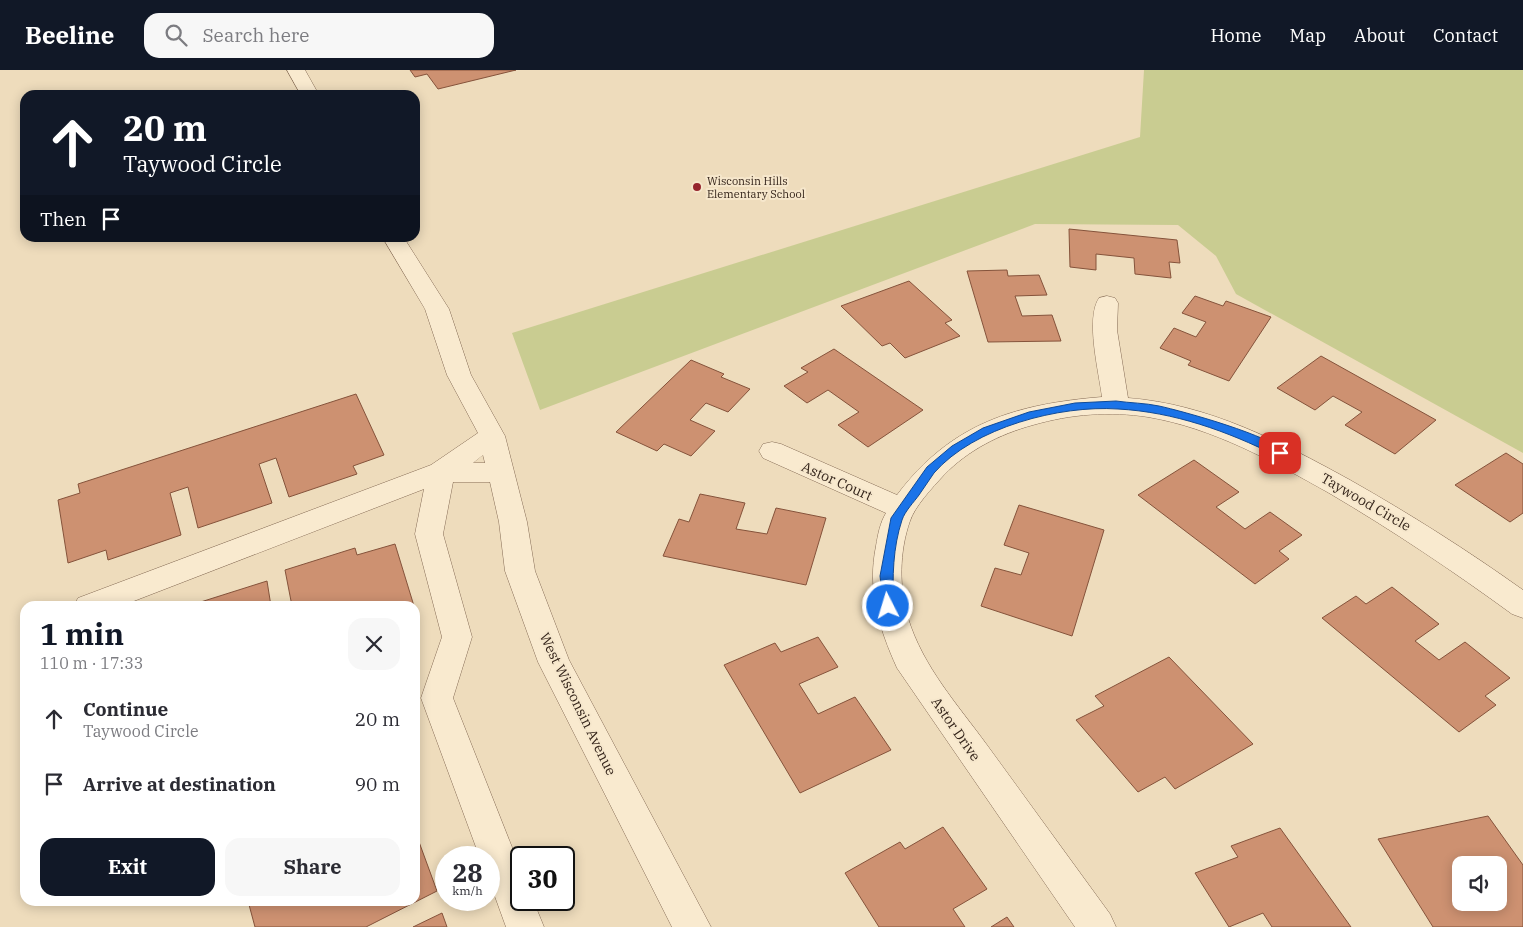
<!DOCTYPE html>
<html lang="en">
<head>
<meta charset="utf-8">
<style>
  body { margin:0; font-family:"IBM Plex Serif",serif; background:#f7f7f7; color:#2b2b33; height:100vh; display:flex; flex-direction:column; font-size:19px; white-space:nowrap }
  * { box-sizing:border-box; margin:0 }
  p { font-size:16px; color:#7c7c81 }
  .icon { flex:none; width:28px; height:28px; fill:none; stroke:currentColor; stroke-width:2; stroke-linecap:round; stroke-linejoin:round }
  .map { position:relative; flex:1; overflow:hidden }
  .details { position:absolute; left:20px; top:531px; width:400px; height:305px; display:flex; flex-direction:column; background:#fff; border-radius:15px; box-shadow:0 2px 12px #0003 }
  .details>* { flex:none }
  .guide { position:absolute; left:20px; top:20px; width:400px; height:152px; border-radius:15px; box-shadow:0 2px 12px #0003; background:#111827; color:#fff; overflow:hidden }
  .buttons { position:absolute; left:1452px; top:786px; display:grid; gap:10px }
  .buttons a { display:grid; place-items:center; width:55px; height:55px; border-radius:10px; background:#fff; box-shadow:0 2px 12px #0003; font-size:25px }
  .speed { position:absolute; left:435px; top:776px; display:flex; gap:10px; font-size:25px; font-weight:700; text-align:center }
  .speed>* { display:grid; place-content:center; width:65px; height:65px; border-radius:50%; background:#fff; box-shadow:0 2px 12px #0003; line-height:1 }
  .speed small { font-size:12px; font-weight:400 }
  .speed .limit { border:2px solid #111; border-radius:8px; background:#fff; color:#111 }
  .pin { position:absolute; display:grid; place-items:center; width:42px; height:42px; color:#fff; margin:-21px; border-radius:10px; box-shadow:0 2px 8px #0006 }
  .me { position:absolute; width:55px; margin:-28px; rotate:355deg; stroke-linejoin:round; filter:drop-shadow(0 0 4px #0008) }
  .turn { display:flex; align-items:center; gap:18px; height:105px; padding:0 20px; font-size:22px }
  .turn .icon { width:65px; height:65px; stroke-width:2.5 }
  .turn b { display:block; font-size:35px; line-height:42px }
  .then { display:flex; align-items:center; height:48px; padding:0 20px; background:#0003; gap:10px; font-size:19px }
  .round { display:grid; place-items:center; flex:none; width:52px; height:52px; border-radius:15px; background:#f7f7f7 }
  .headline { display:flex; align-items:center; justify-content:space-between; height:85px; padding:0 20px }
  h1 { font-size:30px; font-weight:800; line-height:38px; color:#111827 }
  .button { display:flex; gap:10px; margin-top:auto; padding:10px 20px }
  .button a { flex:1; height:58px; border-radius:15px; background:#111827; color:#fff; font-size:20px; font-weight:800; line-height:58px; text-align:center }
  .button a+a { background:#f7f7f7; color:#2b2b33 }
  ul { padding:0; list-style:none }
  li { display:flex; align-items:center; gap:15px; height:65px; padding:0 20px }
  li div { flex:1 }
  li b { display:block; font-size:19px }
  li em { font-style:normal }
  header { display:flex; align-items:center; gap:30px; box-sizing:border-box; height:70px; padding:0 25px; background:#111827; color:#fff }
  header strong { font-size:24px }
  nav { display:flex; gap:28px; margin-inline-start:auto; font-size:18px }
  .search { width:350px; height:45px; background:#f7f7f7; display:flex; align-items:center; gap:12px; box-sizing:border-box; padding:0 18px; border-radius:15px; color:#7c7c81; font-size:19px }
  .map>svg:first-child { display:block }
  .green { fill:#c9cc91 }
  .building { fill:#cd9171; stroke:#85533b; fill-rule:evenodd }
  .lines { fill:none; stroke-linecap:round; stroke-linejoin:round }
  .minor-casing { stroke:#866c56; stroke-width:1 }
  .minor { fill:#f9eacf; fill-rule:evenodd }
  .route { fill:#1a73e8; stroke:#114b97 }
  .poi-dot { fill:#96252d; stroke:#f6e7cc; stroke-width:2 }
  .labels { text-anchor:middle; stroke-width:4; stroke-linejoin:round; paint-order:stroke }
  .far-poi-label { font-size:11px; fill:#35251b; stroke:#f6e7cc; text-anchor:start }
  .street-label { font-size:14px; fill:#35251b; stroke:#f6e7cc }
</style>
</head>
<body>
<header>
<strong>Beeline</strong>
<div class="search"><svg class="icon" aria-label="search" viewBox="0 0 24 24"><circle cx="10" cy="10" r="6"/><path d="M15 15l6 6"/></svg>Search here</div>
<nav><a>Home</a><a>Map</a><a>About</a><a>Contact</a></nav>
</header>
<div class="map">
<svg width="1523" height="857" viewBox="0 0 1523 857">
  <rect width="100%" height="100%" fill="#eedcbc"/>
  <!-- green -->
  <polygon class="green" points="1144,0 1523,0 1523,383 1236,224 1216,186 1178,155 1035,154 540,340 512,263 1140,67"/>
  <!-- building -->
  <g class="building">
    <polygon points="410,0 516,0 438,19 427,4 415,7"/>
    <polygon points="1069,159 1177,170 1180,193 1169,192 1171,208 1135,204 1134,188 1096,184 1096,200 1070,197"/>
    <polygon points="1007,200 1008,206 1039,205 1047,225 1015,226 1022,246 1052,245 1061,271 988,272 967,201"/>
    <polygon points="909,211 952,250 945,253 960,266 905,288 890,273 882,276 841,236"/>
    <polygon points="1195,226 1223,236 1226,231 1271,247 1229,311 1188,295 1191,291 1160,278 1174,258 1196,267 1206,252 1182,243"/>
    <polygon points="834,279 923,340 868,377 838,355 859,342 828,320 807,333 784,316 808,302 801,298"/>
    <polygon points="1321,286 1436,350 1395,384 1345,355 1362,342 1333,326 1315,340 1277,318"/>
    <polygon points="691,290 724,304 721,307 750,319 728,342 706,333 690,350 715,361 691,386 664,374 657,381 616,362"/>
    <polygon points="356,324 384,385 353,396 357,404 289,427 276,388 259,394 272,433 198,458 188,417 170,423 181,465 108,490 106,480 68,493 58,430 80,423 78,414"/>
    <polygon points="1506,383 1523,394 1523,443 1510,452 1455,415"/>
    <polygon points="1194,390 1239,422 1216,437 1245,459 1270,442 1302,465 1279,481 1289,489 1255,514 1138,425"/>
    <polygon points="700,424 745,433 736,459 767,464 776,438 826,448 806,515 663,486 679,449 689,452"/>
    <polygon points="1019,435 1104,460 1072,566 981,536 995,498 1021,505 1029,483 1004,475"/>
    <polygon points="395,474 414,536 292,536 285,500 355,478 357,485"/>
    <polygon points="267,511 271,536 188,536"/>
    <polygon points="1392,517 1439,554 1415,571 1439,590 1465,572 1510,608 1485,626 1496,635 1459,662 1322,548 1356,526 1366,534"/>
    <polygon points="818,567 838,597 799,614 818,644 855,627 891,680 800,723 724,595 775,573 781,582"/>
    <polygon points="1169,587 1253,674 1175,719 1165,707 1138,722 1076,650 1104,636 1095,626"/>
    <path d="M1488 746 1523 795V857H1433L1378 769ZM1461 795H1499V832H1461Z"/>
    <polygon points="943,757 987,819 953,839 965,857 879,857 845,803 900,772 905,779"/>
    <polygon points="1280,758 1351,857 1272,857 1263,843 1229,857 1195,803 1238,787 1231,776"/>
    <polygon points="415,761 437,821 366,857 255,857 248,831 415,831"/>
    <polygon points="442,843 447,857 413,857"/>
    <polygon points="1007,847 1014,857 991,857"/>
  </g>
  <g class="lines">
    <defs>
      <g id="minor">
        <polygon points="287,0 305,0 319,25 301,25"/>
        <path d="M383 168H404L449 239 471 305 505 366 527 452 535 501 569 590 711 857H672L538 592 505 501 499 452 490 412H453L443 464 472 567 453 628 521 800V830H533L544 857H506L489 810V788H480L421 628 442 567 415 464 424 419 121 536H74L78 528 431 395 478 363 447 305 425 239ZM483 385 485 393H473Z"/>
        <path d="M1107 226 1115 228 1118 233 1117 260 1128 328C1208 334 1281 372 1350 410 1410 444 1467 480 1523 520V548L1512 544C1453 501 1392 460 1329 423 1272 391 1213 358 1148 347 1110 341 1071 344 1033 355 1000 364 968 380 944 405 932 418 915 436 910 451 899 482 899 518 908 548 923 597 958 635 987 675 1028 731 1069 788 1110 844L1116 857H1075L897 598C879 558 867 520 876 476 878 464 880 453 886 443L763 388 759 381 763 374 772 372 781 374 897 425C951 353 1016 334 1102 327 1099 303 1085 248 1099 228Z"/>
      </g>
    </defs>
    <!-- minor casing -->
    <use href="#minor" class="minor-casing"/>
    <!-- minor -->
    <use href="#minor" class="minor"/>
  </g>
  <!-- route -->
  <path class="route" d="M1116 331C1130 333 1145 333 1159 336 1182 341 1273 366 1286 383L1280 387 1277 386C1227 361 1174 342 1118 339 1060 335 974 357 934 403 929 410 924 418 919 425 914 432 905 441 902 450 893 477 892 508 894 536L893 539H884L880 506 891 448 927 397 952 376 983 358 1029 342 1075 333Z"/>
  <!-- markers -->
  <circle class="poi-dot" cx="697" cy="117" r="5"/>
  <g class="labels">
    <!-- far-poi labels -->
    <g class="far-poi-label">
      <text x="707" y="115">Wisconsin Hills<tspan x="707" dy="13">Elementary School</tspan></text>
    </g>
    <!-- street labels -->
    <g class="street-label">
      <text transform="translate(837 411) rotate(24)" y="5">Astor Court</text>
      <text transform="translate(1366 432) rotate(30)" y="5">Taywood Circle</text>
      <text transform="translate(578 634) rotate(64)" y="5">West Wisconsin Avenue</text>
      <text transform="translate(956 659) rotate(55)" y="5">Astor Drive</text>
    </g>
  </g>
</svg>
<div class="buttons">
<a><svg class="icon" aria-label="sound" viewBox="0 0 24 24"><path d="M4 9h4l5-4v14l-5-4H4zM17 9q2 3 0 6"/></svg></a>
</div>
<div class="speed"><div>28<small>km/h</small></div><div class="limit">30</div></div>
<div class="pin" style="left:1280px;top:383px;background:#d93025"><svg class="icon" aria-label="arrive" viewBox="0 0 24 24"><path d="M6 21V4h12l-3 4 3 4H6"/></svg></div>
<svg class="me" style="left:888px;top:536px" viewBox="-20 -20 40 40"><circle r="17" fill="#1a73e8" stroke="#fff" stroke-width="3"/><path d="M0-11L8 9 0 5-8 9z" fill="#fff"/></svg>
<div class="guide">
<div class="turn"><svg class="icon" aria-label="ahead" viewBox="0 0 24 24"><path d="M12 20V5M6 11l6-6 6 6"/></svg><div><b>20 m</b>Taywood Circle</div></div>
<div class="then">Then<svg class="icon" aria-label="arrive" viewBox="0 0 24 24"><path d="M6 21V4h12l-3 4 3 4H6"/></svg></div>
</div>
<section class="details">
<div class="headline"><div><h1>1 min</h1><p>110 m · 17:33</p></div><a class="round"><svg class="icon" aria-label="close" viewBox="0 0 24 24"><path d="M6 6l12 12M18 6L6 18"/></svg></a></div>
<ul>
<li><svg class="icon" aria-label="ahead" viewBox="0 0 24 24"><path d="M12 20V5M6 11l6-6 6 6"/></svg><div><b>Continue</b><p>Taywood Circle</p></div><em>20 m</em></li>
<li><svg class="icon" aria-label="arrive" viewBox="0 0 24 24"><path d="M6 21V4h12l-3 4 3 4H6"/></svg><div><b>Arrive at destination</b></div><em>90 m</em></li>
</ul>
<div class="button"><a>Exit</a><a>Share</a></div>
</section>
</div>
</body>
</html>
